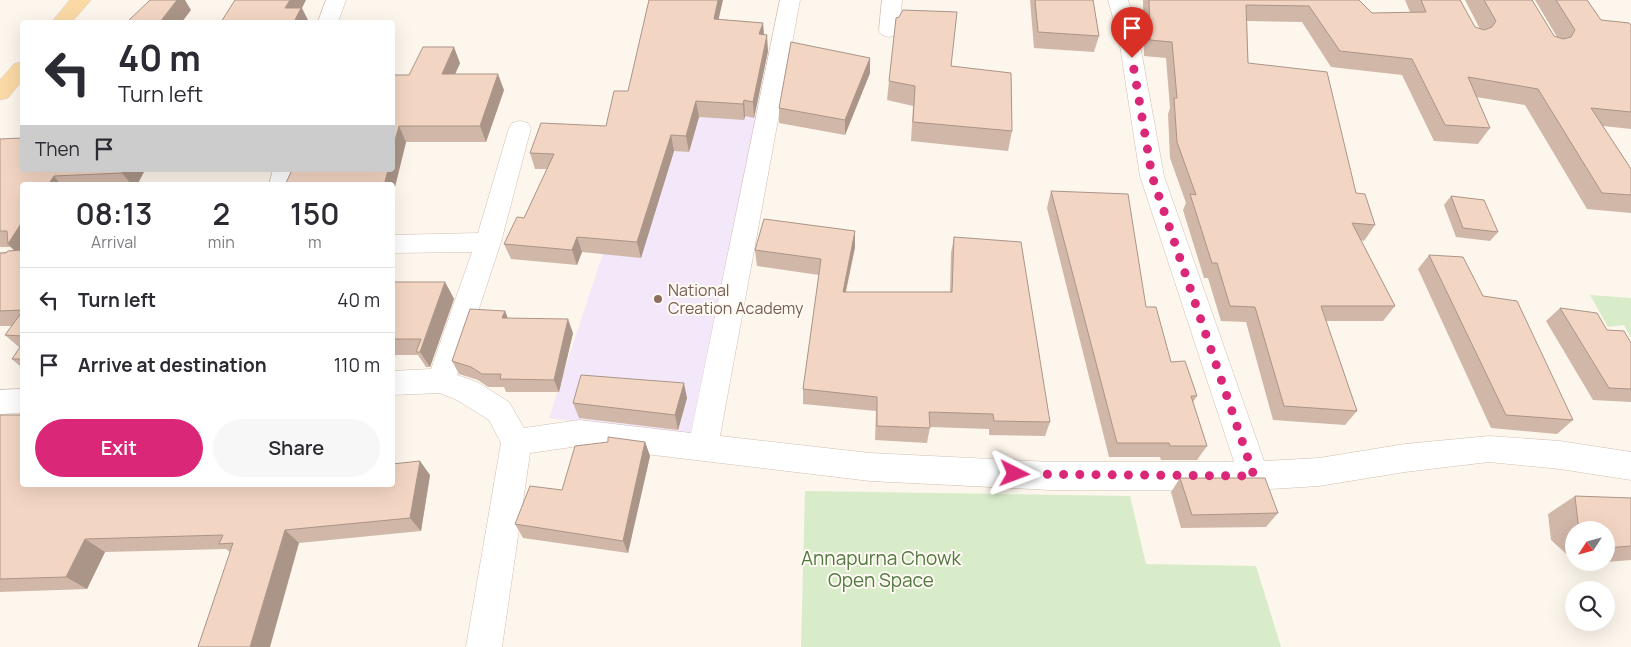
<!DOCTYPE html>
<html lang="en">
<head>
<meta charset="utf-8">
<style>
  body { margin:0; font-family:Manrope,sans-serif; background:#f7f7f7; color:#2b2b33; height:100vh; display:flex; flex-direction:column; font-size:19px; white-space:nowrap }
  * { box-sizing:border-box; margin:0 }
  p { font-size:16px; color:#7c7c81 }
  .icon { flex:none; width:28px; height:28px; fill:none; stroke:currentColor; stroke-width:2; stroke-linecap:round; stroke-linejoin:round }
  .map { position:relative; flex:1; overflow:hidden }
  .sheet { position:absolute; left:20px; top:182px; width:375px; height:305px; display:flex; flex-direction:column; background:#fff; border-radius:5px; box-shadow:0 5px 20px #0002 }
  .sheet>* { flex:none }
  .guide { position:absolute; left:20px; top:20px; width:375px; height:152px; border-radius:5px; box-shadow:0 5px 20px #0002; background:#fff; color:#2b2b33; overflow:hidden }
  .needle { width:32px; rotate:234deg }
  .fabs { position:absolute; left:1565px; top:521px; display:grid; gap:10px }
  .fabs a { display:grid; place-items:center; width:50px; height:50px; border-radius:50%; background:#fff; box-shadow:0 5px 20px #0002; font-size:25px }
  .pin { position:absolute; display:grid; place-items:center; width:42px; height:42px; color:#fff; margin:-51px -21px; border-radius:50% 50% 50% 0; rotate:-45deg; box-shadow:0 0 5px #0007 }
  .pin .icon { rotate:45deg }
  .me { position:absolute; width:55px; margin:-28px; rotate:93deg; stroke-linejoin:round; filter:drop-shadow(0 0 4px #0008) }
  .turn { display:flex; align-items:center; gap:18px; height:105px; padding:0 15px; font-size:22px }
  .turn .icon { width:65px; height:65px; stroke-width:2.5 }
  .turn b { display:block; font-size:35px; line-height:42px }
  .then { display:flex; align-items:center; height:48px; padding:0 15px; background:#0003; gap:10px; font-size:19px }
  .eta { display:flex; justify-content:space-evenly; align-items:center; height:85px; text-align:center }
  .eta b { font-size:30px; font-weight:600; line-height:35px }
  .button { display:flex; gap:10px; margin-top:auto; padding:10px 15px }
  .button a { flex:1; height:58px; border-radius:30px; background:#db2777; color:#fff; font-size:20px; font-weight:600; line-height:58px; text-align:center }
  .button a+a { background:#f7f7f7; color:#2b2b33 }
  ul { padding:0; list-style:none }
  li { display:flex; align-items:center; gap:15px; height:65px; padding:0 15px; border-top:1px solid #e1e1e2 }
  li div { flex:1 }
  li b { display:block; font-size:19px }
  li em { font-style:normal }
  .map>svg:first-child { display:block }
  .education { fill:#f3e8fa }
  .green { fill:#d8ecc9 }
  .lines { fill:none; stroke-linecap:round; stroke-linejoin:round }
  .minor-casing { stroke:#d1beb0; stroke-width:1 }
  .major-casing { stroke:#dad1cd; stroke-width:1 }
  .minor { fill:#fff; fill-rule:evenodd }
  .major { fill:#fbd9a5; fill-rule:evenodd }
  .wall { fill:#d1b7a8 }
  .shaded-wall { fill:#aa9588 }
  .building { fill:#f3d5c3; stroke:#aa9588 }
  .route { stroke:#db2777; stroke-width:9; stroke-dasharray:0 16.2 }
  .education-dot { fill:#8d6e63; stroke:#fffaf3; stroke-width:2 }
  .labels { text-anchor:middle; stroke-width:4; stroke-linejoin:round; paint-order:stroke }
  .education-label { font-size:16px; fill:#785e54; stroke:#fffaf3; text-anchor:start }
  .near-park-label { font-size:19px; fill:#537a41; stroke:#fffaf3 }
</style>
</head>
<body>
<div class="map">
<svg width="1631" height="647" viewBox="0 0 1631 647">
  <rect width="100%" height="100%" fill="#fdf6ec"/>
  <!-- education -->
  <polygon class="education" points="658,84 766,91 702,438 549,418"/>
  <!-- green -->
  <g class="green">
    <polygon points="1590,295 1631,298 1631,338 1624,325 1608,327"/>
    <polygon points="805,491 1130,496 1146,564 1256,566 1281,647 801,647"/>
  </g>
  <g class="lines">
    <defs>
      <g id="minor">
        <polygon points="326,0 346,0 338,22 318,22"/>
        <polygon points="780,0 800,0 720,436 870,453 1051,462 1234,462 1140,176 1119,39 1108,0 1128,0 1139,39 1164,176 1264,461 1319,458 1405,444 1489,436 1560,441 1631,452 1631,480 1560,469 1489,462 1405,472 1319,486 1254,490 1051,490 870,481 579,446 530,453 502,647 466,647 501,443 489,420 457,400 440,393 392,395 392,371 431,369 472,252 392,253 392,235 478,233 509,128 512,123 520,121 528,123 531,128 501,242 457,375 477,382 509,402 524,428 579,420 691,433"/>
        <polygon points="882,0 902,0 899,31 896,35 889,37 882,35 879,31"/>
        <polygon points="273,170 297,170 293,185 269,185"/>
        <polygon points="22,389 22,413 0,414 0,390"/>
      </g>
      <g id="major">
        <polygon points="70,0 91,0 72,22 52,22"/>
        <polygon points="22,62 22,81 8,98 0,100 0,80 14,64"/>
      </g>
    </defs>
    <!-- minor casing -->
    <use href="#minor" class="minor-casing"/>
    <!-- major casing -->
    <use href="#major" class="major-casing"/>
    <!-- minor -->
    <use href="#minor" class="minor"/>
    <!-- major -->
    <use href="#major" class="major"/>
  </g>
  <!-- wall -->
  <g class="wall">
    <polygon points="1030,0 1093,0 1099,36 1094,52 1034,48"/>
    <polygon points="1143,0 1359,0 1372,13 1410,12 1405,0 1460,0 1475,27 1480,29 1465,0 1532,0 1554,36 1557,37 1535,0 1587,0 1601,20 1631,25 1631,129 1603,126 1631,169 1631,213 1587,209 1525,105 1476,97 1490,128 1478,144 1434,141 1402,75 1331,67 1302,22 1247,21 1248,63 1356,193 1375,225 1364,241 1361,240 1395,306 1383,321 1326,321 1357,411 1345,425 1273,420 1246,322 1221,321 1208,278 1204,278 1183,210 1186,203 1170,158 1168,114 1170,108 1166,58 1144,56"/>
    <polygon points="719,19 763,23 764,35 768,51 754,118 745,116 744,120 699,117 689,152 674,151 641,258 582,252 577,265 511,259 504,244 524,218 547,169 535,169 530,153 606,126 628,91"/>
    <polygon points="870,58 870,73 845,135 779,123 779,108"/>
    <polygon points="460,63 455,74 504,90 486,142 406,142 392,199 392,75 409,75"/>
    <polygon points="951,66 1012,131 1008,151 911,141 913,106 887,100 889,81"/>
    <polygon points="0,139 22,170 145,170 137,185 22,185 22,368 12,359 20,348 5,335 12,326 0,326 0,253 14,250 10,247 0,247"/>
    <polygon points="1051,191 1146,307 1171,362 1197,396 1193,402 1207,446 1197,460 1161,460 1160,457 1109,457 1047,208"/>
    <polygon points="1451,196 1498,232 1490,241 1456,237 1444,205"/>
    <polygon points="855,231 855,247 846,292 950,292 951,253 954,237 1050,422 1045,436 989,435 989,429 930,427 927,443 875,440 876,411 803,404 803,389 819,275 757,266 755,250"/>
    <polygon points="1429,255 1483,296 1573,420 1557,434 1491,428 1418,269"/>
    <polygon points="445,282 454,299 430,367 426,367 418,355 392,355 392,290"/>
    <polygon points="1560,308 1607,330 1631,343 1631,402 1593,400 1546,321"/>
    <polygon points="505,311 508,319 573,333 559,392 506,392 504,387 488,387 478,380 459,374 452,361"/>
    <polygon points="687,398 678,430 579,418 573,403"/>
    <polygon points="0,415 22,485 430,475 421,531 299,543 230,552 226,549 105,552 87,589 0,592"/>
    <polygon points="645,442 650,456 628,553 523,538 515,524 562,490"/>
    <polygon points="1180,478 1278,513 1266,527 1181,528 1171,492"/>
    <polygon points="1575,496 1631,498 1631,560 1606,562 1606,530 1574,530 1574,561 1551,540 1548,514"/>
    <polygon points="1576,562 1603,562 1578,564"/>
  </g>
  <!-- shaded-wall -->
  <g class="shaded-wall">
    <polygon points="177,0 185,0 191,10 182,22 160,22"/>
    <polygon points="290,0 306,0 302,8 309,22 293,22 285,8"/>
    <polygon points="718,0 723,0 715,35 714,19"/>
    <polygon points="763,23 764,39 759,34"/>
    <polygon points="767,35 768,51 754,118 753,102"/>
    <polygon points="454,47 460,63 448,90 442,74"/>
    <polygon points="870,58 870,73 845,135 845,120"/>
    <polygon points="498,74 504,90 486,142 480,126"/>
    <polygon points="744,100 745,116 744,120 743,104"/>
    <polygon points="696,101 699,117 689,152 686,136"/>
    <polygon points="399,126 406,142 392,199 392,185 384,185 388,170 392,170 392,151"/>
    <polygon points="671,135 674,151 641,258 637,242"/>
    <polygon points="124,170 145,170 137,185 132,185 122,173"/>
    <polygon points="54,176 61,185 48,185"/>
    <polygon points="22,222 22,258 8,244"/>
    <polygon points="855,231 855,247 842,308 843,292"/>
    <polygon points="577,237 582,252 577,265 572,250"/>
    <polygon points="445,282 454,299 430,367 420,352"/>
    <polygon points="505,311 510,324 502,318"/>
    <polygon points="568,319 573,333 559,392 554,380"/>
    <polygon points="684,383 687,398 678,430 675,415"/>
    <polygon points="645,442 650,456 628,553 623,541"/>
    <polygon points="420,461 430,475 421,531 410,518"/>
    <polygon points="285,530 299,543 270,647 250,647"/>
    <polygon points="85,539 105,552 87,589 66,577"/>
  </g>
  <!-- building -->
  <g class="building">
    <polygon points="150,0 177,0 160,22 127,22"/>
    <polygon points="235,0 290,0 285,8 301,8 294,22 221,22"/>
    <polygon points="649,0 718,0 714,19 763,23 759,34 767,35 753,102 744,100 743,104 696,101 686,136 671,135 637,242 577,237 572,250 504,244 517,217 524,218 554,154 530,153 541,123 606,126 614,91 628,91"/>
    <polygon points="1035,0 1093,0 1099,36 1038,32"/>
    <polygon points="1149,0 1359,0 1372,13 1426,12 1421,0 1460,0 1475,27 1484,30 1492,27 1496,21 1484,0 1532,0 1554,36 1563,39 1571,37 1575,30 1556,0 1587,0 1601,20 1629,23 1631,25 1631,112 1591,108 1631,169 1631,195 1602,193 1538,89 1468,77 1490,128 1445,125 1412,59 1340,51 1309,6 1246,5 1248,63 1327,72 1356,193 1365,194 1375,225 1352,223 1395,306 1321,306 1357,411 1284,406 1255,307 1230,306 1217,263 1212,263 1190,194 1196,195 1177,142 1174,98 1177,98 1172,42 1150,40"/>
    <polygon points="903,10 957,12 951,66 1011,73 1012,131 913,122 915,86 889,81 896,18 899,17"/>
    <polygon points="791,42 870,58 845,120 779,108"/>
    <polygon points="423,47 454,47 442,74 498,74 480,126 399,126 392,151 392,75 409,75"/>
    <polygon points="22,138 22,170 124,170 122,173 54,176 48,185 22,185 22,222 8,244 7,231 0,231 0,139"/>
    <polygon points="292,170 388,170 384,185 285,185"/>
    <polygon points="1051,191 1128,194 1146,307 1156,307 1171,362 1185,361 1197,396 1191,396 1207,446 1170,446 1169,443 1117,443"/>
    <polygon points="1451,196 1484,200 1498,232 1463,228"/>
    <polygon points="764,219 855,231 843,292 952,292 954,237 1021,242 1050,422 994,421 993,414 929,412 930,428 877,426 877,397 803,389 821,259 755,250"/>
    <polygon points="22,250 22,310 0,311 0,253 6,253 8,251"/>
    <polygon points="1429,255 1463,257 1483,296 1517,301 1573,420 1506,415"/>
    <polygon points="395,282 445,282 420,352 416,352 421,339 392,339 392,290"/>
    <polygon points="1560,308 1597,313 1607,330 1624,331 1631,343 1631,389 1609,388"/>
    <polygon points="470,309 505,311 502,318 568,319 554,380 500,379 501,374 482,374 471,367 452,361"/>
    <polygon points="22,312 22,336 5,335"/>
    <polygon points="22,344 22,359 12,359"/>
    <polygon points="581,375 684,383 675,415 573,403"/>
    <polygon points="0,415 22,415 22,485 392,485 392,464 420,461 410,518 285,530 250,647 198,647 233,543 219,544 223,535 85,539 66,577 0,579"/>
    <polygon points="608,437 645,442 623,541 515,524 530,486 562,490 575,446 608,442"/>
    <polygon points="1180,478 1265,478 1278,513 1192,515"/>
    <polygon points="1575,496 1631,498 1631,546 1606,548 1606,530 1586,530 1578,523"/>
  </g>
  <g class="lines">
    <!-- route -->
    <polyline class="route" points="1015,474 1254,476 1152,176 1132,58"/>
  </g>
  <!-- markers -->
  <circle class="education-dot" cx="658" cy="299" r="5"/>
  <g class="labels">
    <!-- education labels -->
    <g class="education-label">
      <text x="668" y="296">National<tspan x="668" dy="18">Creation Academy</tspan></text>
    </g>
    <!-- near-park labels -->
    <g class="near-park-label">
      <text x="881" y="565">Annapurna Chowk<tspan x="881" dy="22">Open Space</tspan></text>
    </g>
  </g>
</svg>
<div class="fabs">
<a><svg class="needle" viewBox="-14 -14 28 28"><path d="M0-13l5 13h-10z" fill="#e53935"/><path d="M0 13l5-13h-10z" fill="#7c7c81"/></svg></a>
<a><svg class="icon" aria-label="search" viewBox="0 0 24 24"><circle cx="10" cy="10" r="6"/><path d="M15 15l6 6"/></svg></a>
</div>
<div class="pin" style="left:1132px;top:58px;background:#d93025"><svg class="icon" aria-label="arrive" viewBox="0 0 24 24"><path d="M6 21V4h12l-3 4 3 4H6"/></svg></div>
<svg class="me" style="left:1015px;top:474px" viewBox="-20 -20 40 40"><path d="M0-17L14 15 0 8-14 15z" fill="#db2777" stroke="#fff" stroke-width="4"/></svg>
<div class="guide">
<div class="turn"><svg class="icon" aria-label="left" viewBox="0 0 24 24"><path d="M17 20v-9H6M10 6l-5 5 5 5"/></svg><div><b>40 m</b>Turn left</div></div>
<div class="then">Then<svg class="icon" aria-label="arrive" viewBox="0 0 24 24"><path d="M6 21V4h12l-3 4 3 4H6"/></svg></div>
</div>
<section class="sheet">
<div class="eta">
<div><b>08:13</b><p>Arrival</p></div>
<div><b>2</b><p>min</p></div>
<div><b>150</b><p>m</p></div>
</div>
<ul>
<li><svg class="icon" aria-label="left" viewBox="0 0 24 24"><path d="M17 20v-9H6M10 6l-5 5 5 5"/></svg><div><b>Turn left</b></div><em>40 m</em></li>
<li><svg class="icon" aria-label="arrive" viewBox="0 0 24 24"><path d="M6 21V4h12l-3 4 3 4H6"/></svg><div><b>Arrive at destination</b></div><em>110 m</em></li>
</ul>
<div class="button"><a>Exit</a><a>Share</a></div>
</section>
</div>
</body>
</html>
